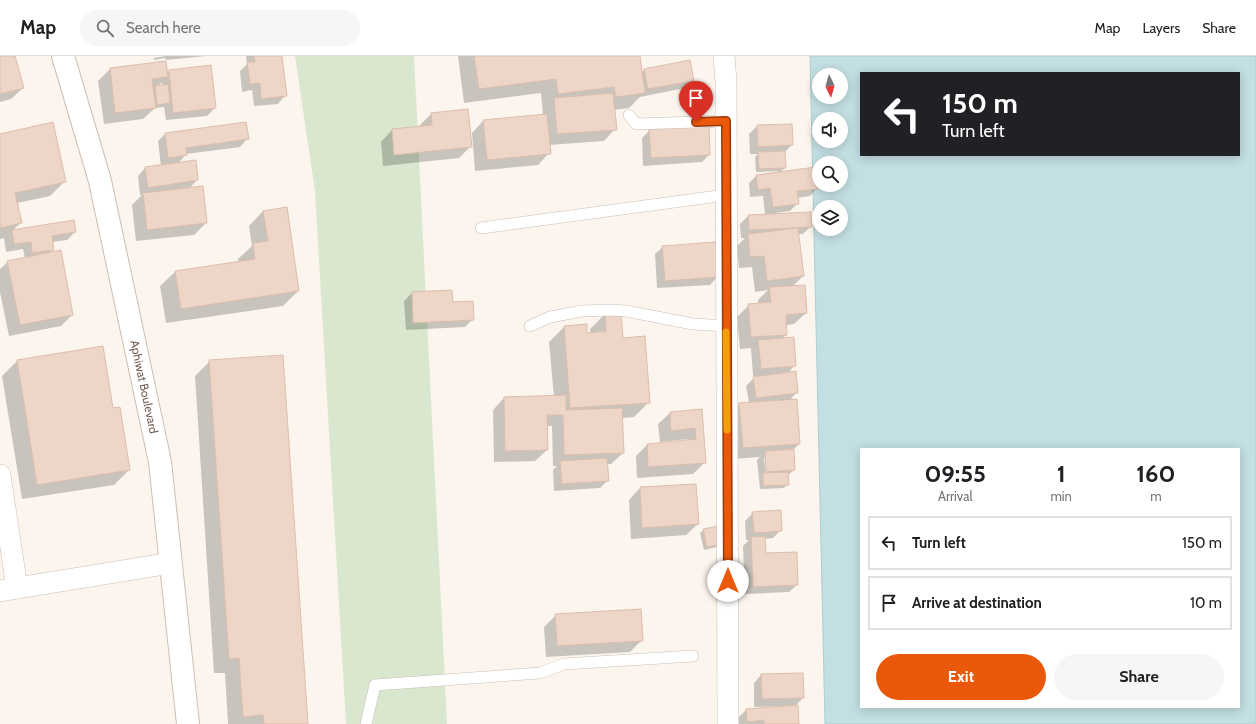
<!DOCTYPE html>
<html lang="en">
<head>
<meta charset="utf-8">
<style>
  body { margin:0; font-family:Cabin,sans-serif; background:#f6f6f6; color:#202124; height:100vh; display:flex; flex-direction:column; font-size:15px; white-space:nowrap }
  * { box-sizing:border-box; margin:0 }
  p { font-size:13px; color:#757577 }
  .icon { flex:none; width:22px; height:22px; fill:none; stroke:currentColor; stroke-width:2; stroke-linecap:round; stroke-linejoin:round }
  .map { position:relative; flex:1; overflow:hidden }
  .side { position:absolute; left:860px; top:392px; width:380px; height:260px; display:flex; flex-direction:column; background:#fff; border-radius:0px; box-shadow:0 2px 10px #0003 }
  .side>* { flex:none }
  .guide { position:absolute; left:860px; top:16px; width:380px; height:84px; border-radius:0px; box-shadow:0 2px 10px #0003; background:#202124; color:#fff; overflow:hidden }
  .needle { width:26px; rotate:175deg }
  .fabs { position:absolute; left:812px; top:12px; display:grid; gap:8px }
  .fabs a { display:grid; place-items:center; width:36px; height:36px; border-radius:50%; background:#fff; box-shadow:0 2px 10px #0003; font-size:20px }
  .pin { position:absolute; display:grid; place-items:center; width:34px; height:34px; color:#fff; margin:-41px -17px; border-radius:50% 50% 50% 0; rotate:-45deg; box-shadow:0 0 4px #0007 }
  .pin .icon { rotate:45deg }
  .me { position:absolute; width:44px; margin:-22px; rotate:0deg; stroke-linejoin:round; filter:drop-shadow(0 0 3px #0008) }
  .turn { display:flex; align-items:center; gap:14px; height:84px; padding:0 16px; font-size:18px }
  .turn .icon { width:52px; height:52px; stroke-width:2.5 }
  .turn b { display:block; font-size:28px; line-height:34px }
  .eta { display:flex; justify-content:space-evenly; align-items:center; height:68px; text-align:center }
  .eta b { font-size:24px; font-weight:700; line-height:28px }
  .button { display:flex; gap:8px; margin-top:auto; padding:8px 16px }
  .button a { flex:1; height:46px; border-radius:24px; background:#ea580c; color:#fff; font-size:16px; font-weight:700; line-height:46px; text-align:center }
  .button a+a { background:#f6f6f6; color:#202124 }
  ul { padding:0; list-style:none }
  li { display:flex; align-items:center; gap:12px; height:54px; margin:0 8px 6px; padding:0 8px; border:2px solid #e0e0e0; border-radius:0px }
  li div { flex:1 }
  li b { display:block; font-size:15px }
  li em { font-style:normal }
  header { display:flex; align-items:center; gap:24px; box-sizing:border-box; height:56px; padding:0 20px; background:#fff; border-bottom:1px solid #e0e0e0 }
  header strong { font-size:19px }
  nav { display:flex; gap:22px; margin-inline-start:auto; font-size:14px }
  .search { width:280px; height:36px; background:#f6f6f6; display:flex; align-items:center; gap:10px; box-sizing:border-box; padding:0 14px; border-radius:22px; color:#757577; font-size:15px }
  .map>svg:first-child { display:block }
  .green { fill:#d8e7cd }
  .water { fill:#c3dfe3; stroke:#abced3; fill-rule:evenodd }
  .shadow { fill:#0003; fill-rule:evenodd }
  .building { fill:#edd6c8; stroke:#ddbdab }
  .lines { fill:none; stroke-linecap:round; stroke-linejoin:round }
  .lane-casing { stroke:#ccbeb4; stroke-width:12 }
  .street-casing { stroke:#ccbeb4; stroke-width:22 }
  .secondary-casing { stroke:#cebeb2; stroke-width:24 }
  .lane { stroke:#fff; stroke-width:11 }
  .street { stroke:#fff; stroke-width:21 }
  .secondary { stroke:#fff; stroke-width:22 }
  .route-casing { stroke:#983908; stroke-width:10 }
  .route { stroke:#ea580c; stroke-width:7 }
  .slow { stroke:#f59e0b; stroke-width:7 }
  .labels { text-anchor:middle; stroke-width:3.5; stroke-linejoin:round; paint-order:stroke }
  .street-label { font-size:12px; fill:#745d52; stroke:#fdf9f4 }
</style>
</head>
<body>
<header>
<strong>Map</strong>
<div class="search"><svg class="icon" aria-label="search" viewBox="0 0 24 24"><circle cx="10" cy="10" r="6"/><path d="M15 15l6 6"/></svg>Search here</div>
<nav><a>Map</a><a>Layers</a><a>Share</a></nav>
</header>
<div class="map">
<svg width="1256" height="668" viewBox="0 0 1256 668">
  <rect width="100%" height="100%" fill="#fbf5ed"/>
  <!-- green -->
  <polygon class="green" points="295,0 414,0 447,668 346,668 315,135"/>
  <!-- water -->
  <path class="water" d="M810 0H1256V668H825ZM861 17H1239V99H861ZM819 19H841V41H819ZM819 63H841V85H819ZM819 107H841V129H819ZM819 151H841V173H819ZM861 393H1239V651H861Z"/>
  <!-- shadow -->
  <g class="shadow">
    <polygon points="0,0 14,0 23,32 11,43 0,46"/>
    <polygon points="165,0 206,0 166,4 165,2 154,4 154,2"/>
    <polygon points="246,0 281,0 285,40 278,48 254,50 252,34 242,36 240,15 247,8"/>
    <polygon points="458,0 639,0 641,17 644,14 693,24 685,32 640,41 629,52 614,54 615,73 604,85 549,89 549,97 538,109 475,115 472,77 483,65 543,59 541,37 464,47"/>
    <path d="M166 6 167 17 169 15 210 11 215 52 207 60 166 64 164 51 155 52 143 63 104 68 98 25 110 13ZM162 26V30L157 31Z"/>
    <polygon points="431,58 471,90 459,102 383,110 381,86 392,74 420,71 420,69"/>
    <path d="M757 70 792 89 784 97 785 112 779 117 817 132 810 140 797 142 798 147 790 155 776 157V158L811 170 803 178H798L803 220 792 231 806 257 794 268 786 269V279L782 283 795 309 787 318 797 336 789 345 799 388 793 394 794 414 787 420 788 428 784 432 760 433 757 404 760 401 731 403 728 360 740 348 749 347 746 330 756 320H753L751 292 740 293 737 261 749 249 758 248V244L768 234 755 236 752 211 739 212 737 190 745 182H741L740 168 748 160 765 159 763 140 750 141 749 127 756 120 778 117V115L756 116 755 101 758 98H750L749 78ZM764 402H766L768 421H766Z"/>
    <polygon points="650,74 709,99 702,106 643,110 642,82"/>
    <polygon points="165,78 247,83 240,91 186,98 178,108 197,124 189,133 206,167 194,179 136,185 132,149 142,139 140,139 138,120 145,112 161,110 158,85"/>
    <polygon points="0,79 65,125 50,140 17,147 21,167 13,174 75,176 67,184 52,186 53,193 49,198 72,259 61,270 9,280 0,236 0,213 8,206 25,202 23,193 6,196 4,182 0,183"/>
    <polygon points="263,155 298,235 283,250 166,267 160,230 175,216 239,206 238,203 252,190 249,170"/>
    <polygon points="663,191 717,221 710,229 657,232 655,198"/>
    <polygon points="412,237 452,247 473,263 465,271 406,274 404,245"/>
    <polygon points="605,258 623,283 649,346 634,361 622,362 623,397 611,408 607,408 608,424 600,432 554,435 553,414 557,410 553,410 552,370 546,370 547,394 535,405 494,406 493,354 504,342 554,341 549,286 564,271 586,278 591,277 590,273"/>
    <polygon points="17,305 112,353 129,414 114,429 22,443 2,320"/>
    <polygon points="210,305 307,668 228,668 225,617 214,617 195,320"/>
    <polygon points="701,354 705,406 693,418 637,422 636,400 647,389 688,385 688,383 660,386 658,368 670,357"/>
    <polygon points="640,432 698,468 686,479 631,483 629,444"/>
    <polygon points="753,457 781,474 773,482 764,483 765,498 797,529 789,536 745,538 743,490 749,484 746,484 745,465"/>
    <polygon points="718,471 717,491 704,494 700,477 704,474"/>
    <polygon points="556,559 642,584 630,596 546,601 544,571"/>
    <polygon points="761,619 803,642 794,651 798,668 739,668 738,662 746,654 784,651 784,650 754,651 754,627"/>
  </g>
  <!-- building -->
  <g class="building">
    <polygon points="0,0 15,0 24,32 0,38"/>
    <polygon points="254,0 282,0 287,40 261,43 260,27 250,28 247,6 255,6"/>
    <polygon points="474,0 640,0 645,37 616,41 614,31 558,38 556,23 479,33"/>
    <polygon points="690,4 694,25 648,33 644,13"/>
    <polygon points="166,5 168,21 152,23 156,52 115,57 110,12"/>
    <polygon points="211,9 216,52 173,57 169,14"/>
    <polygon points="168,28 170,47 157,49 155,30"/>
    <polygon points="613,37 617,74 557,78 554,42"/>
    <polygon points="468,53 472,91 394,99 392,73 432,69 431,57"/>
    <polygon points="547,58 551,98 487,104 483,64"/>
    <polygon points="53,66 66,126 15,137 22,167 0,172 0,78"/>
    <polygon points="246,66 249,83 186,92 187,99 168,102 165,77"/>
    <polygon points="792,68 793,89 758,91 757,69"/>
    <polygon points="709,70 710,99 651,102 649,73"/>
    <polygon points="785,95 786,112 759,113 758,96"/>
    <polygon points="196,104 198,124 148,132 145,111"/>
    <polygon points="816,111 818,133 797,135 799,148 773,151 770,132 758,134 756,119"/>
    <polygon points="203,130 207,167 147,174 143,137"/>
    <polygon points="287,151 299,235 181,253 175,215 255,203 253,187 268,185 263,155"/>
    <polygon points="811,156 812,171 749,174 748,159"/>
    <polygon points="74,164 76,176 52,180 54,194 32,197 31,186 14,188 12,174"/>
    <polygon points="798,172 804,220 767,225 764,200 750,201 748,178"/>
    <polygon points="716,186 718,221 665,225 662,190"/>
    <polygon points="61,194 73,259 20,269 7,205"/>
    <polygon points="805,229 807,257 786,259 787,279 751,281 748,248 771,246 769,231"/>
    <polygon points="452,234 453,246 473,245 474,264 413,267 412,236"/>
    <polygon points="621,256 623,282 645,280 650,347 570,352 564,270 587,268 587,277 606,275 605,257"/>
    <polygon points="794,281 796,310 761,313 758,284"/>
    <polygon points="103,290 113,352 120,351 130,414 37,429 17,304"/>
    <polygon points="283,299 308,668 264,668 263,659 243,661 239,602 229,603 209,304"/>
    <polygon points="796,315 798,337 756,342 753,321"/>
    <polygon points="566,339 566,354 622,352 624,397 564,399 563,359 547,359 548,394 505,395 504,341"/>
    <polygon points="797,343 800,388 743,392 739,347"/>
    <polygon points="702,353 706,407 648,411 647,388 696,383 695,372 671,375 670,356"/>
    <polygon points="794,393 795,414 766,416 765,395"/>
    <polygon points="607,402 609,425 562,428 560,405"/>
    <polygon points="788,416 789,429 763,430 763,417"/>
    <polygon points="696,428 699,468 642,472 640,431"/>
    <polygon points="781,454 782,475 754,477 752,456"/>
    <polygon points="719,470 722,488 707,491 703,473"/>
    <polygon points="765,480 766,497 797,496 798,529 753,531 751,481"/>
    <polygon points="641,553 643,585 557,590 555,558"/>
    <polygon points="803,617 804,642 762,643 761,618"/>
    <polygon points="798,649 799,668 764,668 764,664 747,666 746,653"/>
  </g>
  <g class="lines">
    <defs>
      <g id="lane">
        <polyline points="629,59 636,68 726,65"/>
        <polyline points="481,172 726,139"/>
        <polyline points="530,270 550,261 582,255 610,254 626,255 693,268 726,270"/>
        <polyline points="366,668 375,629 540,617 564,608 693,600"/>
      </g>
      <g id="street">
        <polyline points="724,0 726,26 728,668"/>
        <polyline points="0,419 17,532"/>
        <polyline points="0,535 171,507"/>
      </g>
      <g id="secondary">
        <path id="s1" d="M63 0 100 125 160 406 188 668"/>
      </g>
    </defs>
    <!-- lane casing -->
    <use href="#lane" class="lane-casing"/>
    <!-- street casing -->
    <use href="#street" class="street-casing"/>
    <!-- secondary casing -->
    <use href="#secondary" class="secondary-casing"/>
    <!-- lane -->
    <use href="#lane" class="lane"/>
    <!-- street -->
    <use href="#street" class="street"/>
    <!-- secondary -->
    <use href="#secondary" class="secondary"/>
  </g>
  <g class="lines">
    <defs>
      <polyline id="route" points="696,66 726,65 728,525"/>
    </defs>
    <!-- route casing -->
    <use href="#route" class="route-casing"/>
    <!-- route -->
    <use href="#route" class="route"/>
    <!-- slow -->
    <polyline class="slow" points="726,276 727,374"/>
  </g>
  <g class="labels">
    <!-- street labels -->
    <g class="street-label">
      <text dy="4" stroke="none"><textPath href="#s1" startOffset="341">Aphiwat Boulevard</textPath></text>
    </g>
  </g>
</svg>
<div class="fabs">
<a><svg class="needle" viewBox="-14 -14 28 28"><path d="M0-13l5 13h-10z" fill="#e53935"/><path d="M0 13l5-13h-10z" fill="#757577"/></svg></a>
<a><svg class="icon" aria-label="sound" viewBox="0 0 24 24"><path d="M4 9h4l5-4v14l-5-4H4zM17 9q2 3 0 6"/></svg></a>
<a><svg class="icon" aria-label="search" viewBox="0 0 24 24"><circle cx="10" cy="10" r="6"/><path d="M15 15l6 6"/></svg></a>
<a><svg class="icon" aria-label="layers" viewBox="0 0 24 24"><path d="M12 4l9 5-9 5-9-5zM3 14l9 5 9-5"/></svg></a>
</div>
<div class="pin" style="left:696px;top:66px;background:#d93025"><svg class="icon" aria-label="arrive" viewBox="0 0 24 24"><path d="M6 21V4h12l-3 4 3 4H6"/></svg></div>
<svg class="me" style="left:728px;top:525px" viewBox="-20 -20 40 40"><circle r="19" fill="#fff"/><path d="M0-13L10 11 0 6-10 11z" fill="#ea580c"/></svg>
<div class="guide">
<div class="turn"><svg class="icon" aria-label="left" viewBox="0 0 24 24"><path d="M17 20v-9H6M10 6l-5 5 5 5"/></svg><div><b>150 m</b>Turn left</div></div>
</div>
<section class="side">
<div class="eta">
<div><b>09:55</b><p>Arrival</p></div>
<div><b>1</b><p>min</p></div>
<div><b>160</b><p>m</p></div>
</div>
<ul>
<li><svg class="icon" aria-label="left" viewBox="0 0 24 24"><path d="M17 20v-9H6M10 6l-5 5 5 5"/></svg><div><b>Turn left</b></div><em>150 m</em></li>
<li><svg class="icon" aria-label="arrive" viewBox="0 0 24 24"><path d="M6 21V4h12l-3 4 3 4H6"/></svg><div><b>Arrive at destination</b></div><em>10 m</em></li>
</ul>
<div class="button"><a>Exit</a><a>Share</a></div>
</section>
</div>
</body>
</html>
